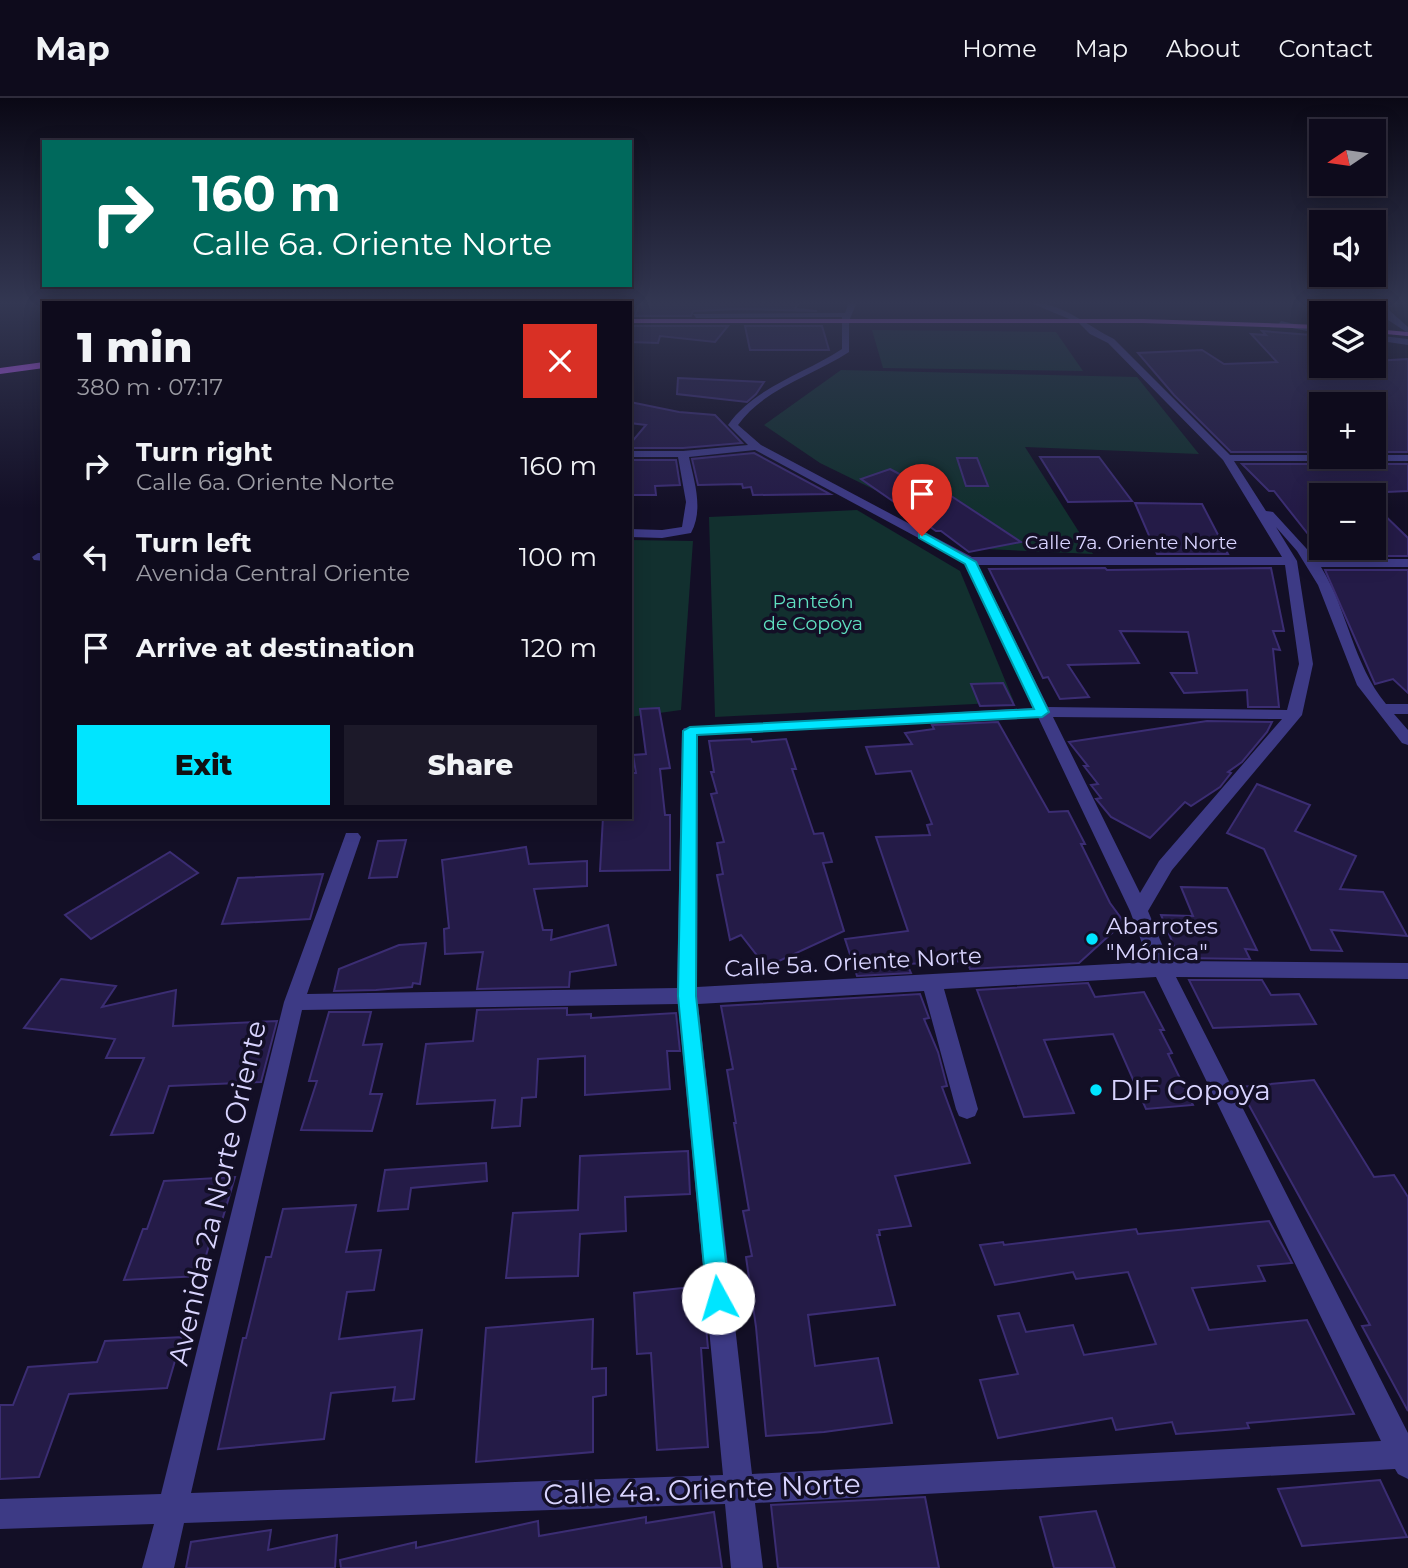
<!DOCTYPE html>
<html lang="en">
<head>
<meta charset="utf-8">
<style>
  body { margin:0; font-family:Montserrat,sans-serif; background:#1c1929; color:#f1f3f6; height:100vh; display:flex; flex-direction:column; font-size:26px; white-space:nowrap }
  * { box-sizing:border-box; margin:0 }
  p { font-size:23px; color:#9b9ba3 }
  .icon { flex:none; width:38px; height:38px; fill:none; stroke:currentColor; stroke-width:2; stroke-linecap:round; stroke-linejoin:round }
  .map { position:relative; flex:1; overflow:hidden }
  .side { position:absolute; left:42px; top:203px; width:590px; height:518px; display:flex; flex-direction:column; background:#0e0b1c; border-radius:0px; box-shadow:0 4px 18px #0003,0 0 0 2px #2e2b3b }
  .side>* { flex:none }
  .banner { position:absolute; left:42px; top:42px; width:590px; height:147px; border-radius:0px; box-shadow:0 4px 18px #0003,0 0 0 2px #2e2b3b; background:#00695c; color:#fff; overflow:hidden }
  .needle { width:46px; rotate:257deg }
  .buttons { position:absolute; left:1309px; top:21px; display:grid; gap:14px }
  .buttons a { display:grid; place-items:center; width:77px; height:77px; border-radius:0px; background:#0e0b1c; box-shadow:0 4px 18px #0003,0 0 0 2px #2e2b3b; font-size:35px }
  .pin { position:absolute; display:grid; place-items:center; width:60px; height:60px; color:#fff; margin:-72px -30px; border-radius:50% 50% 50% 0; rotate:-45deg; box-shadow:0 0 7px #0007 }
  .pin .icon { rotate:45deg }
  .me { position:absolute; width:77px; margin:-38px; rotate:354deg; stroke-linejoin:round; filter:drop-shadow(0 0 5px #0008) }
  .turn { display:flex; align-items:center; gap:24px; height:147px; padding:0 35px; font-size:32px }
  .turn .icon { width:91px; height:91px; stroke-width:2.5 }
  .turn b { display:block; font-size:49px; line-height:60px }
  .round { display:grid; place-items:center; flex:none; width:74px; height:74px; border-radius:0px; background:#1c1929 }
  .head { display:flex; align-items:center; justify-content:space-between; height:119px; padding:0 35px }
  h1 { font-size:42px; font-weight:800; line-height:52px }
  .primary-button { display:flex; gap:14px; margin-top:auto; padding:14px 35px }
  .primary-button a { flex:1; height:80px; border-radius:0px; background:#00e5ff; color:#111; font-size:28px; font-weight:800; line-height:80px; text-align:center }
  .primary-button a+a { background:#1c1929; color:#f1f3f6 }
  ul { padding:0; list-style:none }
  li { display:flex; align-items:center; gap:21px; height:91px; padding:0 35px }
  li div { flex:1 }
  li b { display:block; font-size:26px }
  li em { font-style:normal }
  header { display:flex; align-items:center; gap:42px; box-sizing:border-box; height:98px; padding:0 35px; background:#0e0b1c; border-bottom:2px solid #2e2b3b }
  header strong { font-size:33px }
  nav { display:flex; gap:38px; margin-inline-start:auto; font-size:24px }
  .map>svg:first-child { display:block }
  .green { fill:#12302f }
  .building { fill:#241b47; stroke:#3b2d73; stroke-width:2 }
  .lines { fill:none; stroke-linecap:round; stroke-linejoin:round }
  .minor { fill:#3d3a85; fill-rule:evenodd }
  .major { fill:#c25bff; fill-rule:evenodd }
  .route { fill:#00e5ff; stroke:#0095a6; stroke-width:2 }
  .poi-dot { fill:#00e5ff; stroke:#130f26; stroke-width:2.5 }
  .labels { text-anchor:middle; stroke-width:7; stroke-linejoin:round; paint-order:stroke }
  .far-street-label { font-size:19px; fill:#d9d4ff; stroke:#130f26 }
  .far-park-label { font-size:19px; fill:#5fe0c0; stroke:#130f26 }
  .poi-label { font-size:23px; fill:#d9d4ff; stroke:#130f26; text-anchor:start }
  .street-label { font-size:23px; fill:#d9d4ff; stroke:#130f26 }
  .near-poi-label { font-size:28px; fill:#d9d4ff; stroke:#130f26; text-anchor:start }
  .near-street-label { font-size:28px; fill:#d9d4ff; stroke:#130f26 }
</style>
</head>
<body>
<header>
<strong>Map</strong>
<nav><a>Home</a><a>Map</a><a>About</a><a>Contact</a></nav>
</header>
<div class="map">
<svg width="1408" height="1470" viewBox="0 0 1408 1470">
  <rect width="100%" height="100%" fill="#130f26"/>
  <!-- green -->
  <g class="green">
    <polygon points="872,232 1056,234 1083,273 883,270"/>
    <polygon points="841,272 1137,279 1199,356 1025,349 1093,456 985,451 912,410 820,365 764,327"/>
    <polygon points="857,412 960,473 1014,604 715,619 709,419"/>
    <polygon points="630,442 693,443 681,612 630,619"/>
  </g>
  <!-- building -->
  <g class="building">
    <polygon points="640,204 799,204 795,211 817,213 741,211 693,213 691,218 635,218"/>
    <polygon points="631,228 728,228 715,244 660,238 658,245 630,244"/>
    <polygon points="745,228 822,228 829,252 750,252"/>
    <polygon points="1262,233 1311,237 1321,248 1321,268 1374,268 1374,263 1408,261 1408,354 1374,354 1374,306 1321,306 1321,354 1231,354 1174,297 1138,255 1202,252 1224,266 1277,264 1251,236 1266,237"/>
    <polygon points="678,280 764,284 756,296 747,304 677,296"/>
    <polygon points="630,304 679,314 715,317 742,345 683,350 631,350 630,346 646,327 630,325"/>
    <polygon points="754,355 830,396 753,397 751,389 743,390 742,386 698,387 692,361"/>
    <polygon points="1040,359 1099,359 1132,403 1068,404"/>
    <polygon points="957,360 977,360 988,388 966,388"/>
    <polygon points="631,362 676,362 680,387 655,388 656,397 633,397"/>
    <polygon points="1242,366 1408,366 1408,393 1321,397 1321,450 1374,450 1374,407 1408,440 1408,458 1319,458 1315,450 1319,450 1274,393 1269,393"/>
    <polygon points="890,371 933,394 942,392 1021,444 969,454 941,433 936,433 861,381"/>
    <polygon points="1135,405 1202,406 1228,456 1157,456"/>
    <polygon points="1105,470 1107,472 1271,470 1284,533 1273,533 1280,552 1273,551 1279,609 1248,609 1247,592 1184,595 1171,575 1197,575 1188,534 1120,533 1139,565 1068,567 1089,599 1060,601 1048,579 1043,580 989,471"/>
    <polygon points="1325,472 1408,472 1408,595 1393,581 1375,586"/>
    <polygon points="1003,585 1014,607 980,608 971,586"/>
    <polygon points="659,610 670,670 660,671 665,717 670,717 670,772 600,773 603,719 630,719 630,675 636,675 633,657 646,656 640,611"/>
    <polygon points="1207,623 1272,624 1267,634 1242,664 1228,674 1231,675 1220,689 1191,708 1185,704 1150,740 1111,719 1096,701 1101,700 1091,687 1098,686 1084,668 1088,668 1069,644"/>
    <polygon points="998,624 1049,714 1068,713 1085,746 1081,746 1110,805 1124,824 1079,865 970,871 967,863 907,866 911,875 857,878 845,841 908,833 876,739 930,737 927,727 932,726 911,673 876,676 866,649 912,646 905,635 934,631 932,627"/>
    <polygon points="751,641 752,644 786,641 796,671 792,671 814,736 823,735 832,764 823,765 844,833 766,869 741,837 730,842 717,777 723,776 717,745 724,744 711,696 717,695 711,674 714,674 709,643"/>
    <polygon points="1257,686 1310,707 1295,733 1356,758 1340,791 1383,794 1407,838 1331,832 1342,853 1311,852 1264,751 1227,735"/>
    <polygon points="406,742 397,779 369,780 378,743"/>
    <polygon points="526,749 529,766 587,763 587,788 534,791 543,832 552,832 551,842 608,827 616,867 570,874 569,889 477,891 483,854 445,856 444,831 449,830 442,762"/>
    <polygon points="170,754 198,775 91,841 65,817"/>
    <polygon points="323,776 310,821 222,826 238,780"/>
    <polygon points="1181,789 1227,790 1257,852 1245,851 1250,861 1179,860 1161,817 1193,818"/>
    <polygon points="426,845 420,886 413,885 412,889 376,892 334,893 339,871 399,847"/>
    <polygon points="61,881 116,888 102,909 176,892 173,928 277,923 261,984 169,988 153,1035 111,1037 144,960 106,960 115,941 24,930"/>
    <polygon points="1189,882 1262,882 1271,897 1299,896 1316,926 1213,930"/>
    <polygon points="1088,885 1095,899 1144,894 1164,932 1160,932 1172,955 1168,956 1193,1007 1146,1011 1113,936 1044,942 1074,1015 1024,1019 977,892"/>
    <polygon points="920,896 929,920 924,921 938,954 947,988 942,989 970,1065 895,1078 911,1128 879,1132 880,1137 877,1137 895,1207 808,1217 815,1268 878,1260 892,1325 824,1334 766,1338 756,1229 746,1159 752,1158 743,1113 749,1112 734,1025 736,1025 727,972 733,971 721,908"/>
    <polygon points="567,910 567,917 591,916 591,920 676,915 680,953 667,953 670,991 585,997 585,958 538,961 536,999 522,1000 520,1028 492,1030 495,1002 417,1006 426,946 473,943 477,912"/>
    <polygon points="329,914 371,914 363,947 382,946 370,996 382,996 372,1033 301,1032 317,983 309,983"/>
    <polygon points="1314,982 1374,1079 1394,1077 1408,1099 1408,1313 1362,1228 1370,1227 1239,989"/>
    <polygon points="688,1053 690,1096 625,1099 626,1133 580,1136 578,1178 506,1180 513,1115 578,1112 580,1058"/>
    <polygon points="486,1065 487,1083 411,1090 408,1111 378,1113 385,1072"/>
    <polygon points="235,1079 221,1126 215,1127 200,1178 124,1182 143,1131 147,1131 164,1083"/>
    <polygon points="356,1107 346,1154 381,1152 374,1192 347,1194 339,1241 422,1232 414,1301 393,1303 395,1289 331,1295 324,1341 218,1351 243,1240 246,1240 266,1159 271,1159 283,1111"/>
    <polygon points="1269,1123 1292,1165 1258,1168 1265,1183 1192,1190 1209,1232 1307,1222 1354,1316 1247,1325 1249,1330 1176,1336 1172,1324 1116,1332 1112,1320 998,1340 980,1282 1018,1276 998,1218 1019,1215 1026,1234 1073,1227 1084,1257 1156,1246 1128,1174 1076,1181 1073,1174 995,1187 980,1147 1003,1144 1004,1147 1136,1131 1138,1136"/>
    <polygon points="702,1188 708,1250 701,1250 708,1349 657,1352 651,1255 637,1256 634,1195"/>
    <polygon points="593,1221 592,1271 606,1270 606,1297 593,1299 593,1354 476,1364 486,1230"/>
    <polygon points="182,1239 167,1290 69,1296 39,1379 0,1381 0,1307 13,1307 28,1269 97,1264 105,1243"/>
    <polygon points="1380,1382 1407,1439 1302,1448 1278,1391"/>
    <polygon points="925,1399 939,1470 778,1470 771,1407"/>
    <polygon points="1096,1413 1115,1470 1054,1470 1040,1419"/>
    <polygon points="714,1414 722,1470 341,1470 340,1462 416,1444 416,1450 538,1423 539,1438 646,1419 646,1425"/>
    <polygon points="271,1432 268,1452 337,1437 335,1470 186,1470 191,1444"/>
  </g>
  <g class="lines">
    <!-- minor -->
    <g class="minor">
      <rect x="222" y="204" width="8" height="1"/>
      <path d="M849 204H857L849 223V254C814 277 763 291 738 327L761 347 972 459H1282L1223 362 1108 245 1090 236 1079 225 1028 204C1062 204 1086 227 1114 241L1230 357H1408V363H1234L1266 413 1273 414 1316 461H1408V469H1321C1348 513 1353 566 1386 606H1408V616H1394L1408 632V647L1402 645 1357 587 1318 487 1297 453 1276 429 1297 463 1313 566 1302 617 1172 772 1148 813 1169 863 1408 865V881L1176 879 1408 1335V1381L1398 1376 1395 1371 755 1405 763 1470H731L725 1406 184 1425 174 1470H142L154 1426 0 1431V1401L161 1396 284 904 346 735H358L361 739 307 896 677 890 682 633 684 630 1033 610 965 465 755 352 689 359C694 383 704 411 691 435L662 440 630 439V431L662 432 682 429 686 404 678 359H630V353H683L748 347 728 327C755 289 804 276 842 251V219L696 220 693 216 845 215ZM978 467H1285L1299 566 1287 612 1048 609ZM1038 619 1130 813 1149 864 697 889 698 637ZM1053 619 1282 621 1159 763 1140 795ZM1156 879 1381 1343 752 1376 698 906 924 893 956 1011 959 1018 967 1021 975 1018 978 1011 944 891ZM678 906 723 1377 191 1395 302 912Z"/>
      <polygon points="1371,204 1380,204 1408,229 1408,235 1385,220"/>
      <polygon points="1281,223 1321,232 1321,236 1278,227"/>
      <polygon points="1374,237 1408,241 1408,247 1374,242"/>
      <polygon points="38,455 44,455 44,463 34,462 32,459"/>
    </g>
    <!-- major -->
    <g class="major">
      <polygon points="630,221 1143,221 1321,227 1321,231 1143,225 630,225"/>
      <polygon points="1374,231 1408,234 1408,238 1374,235"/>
      <polygon points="44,264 44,270 0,276 0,270"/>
    </g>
  </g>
  <!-- sky -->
  <linearGradient id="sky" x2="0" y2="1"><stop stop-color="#0a0815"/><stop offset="0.5" stop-color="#333752"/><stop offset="1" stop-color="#333752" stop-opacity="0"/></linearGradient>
  <rect width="1408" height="410" fill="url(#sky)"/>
  <!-- route -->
  <polygon class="route" points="919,436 926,436 976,464 1049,614 1042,619 697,637 696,898 730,1200 727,1208 718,1211 710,1208 707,1200 678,898 683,633 690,629 1034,611 965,466 919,440"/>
  <!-- markers -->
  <g class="poi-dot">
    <circle cx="1092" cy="841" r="7"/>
    <circle cx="1096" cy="992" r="7"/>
  </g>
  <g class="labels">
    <!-- far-street labels -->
    <g class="far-street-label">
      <text x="1131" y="451">Calle 7a. Oriente Norte</text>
    </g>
    <!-- far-park labels -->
    <g class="far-park-label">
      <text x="813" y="510">Panteón<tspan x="813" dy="22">de Copoya</tspan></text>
    </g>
    <!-- poi labels -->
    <g class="poi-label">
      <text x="1106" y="836">Abarrotes<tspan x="1106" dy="26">"Mónica"</tspan></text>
    </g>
    <!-- street labels -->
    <g class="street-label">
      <text transform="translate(853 864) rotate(-3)" y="8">Calle 5a. Oriente Norte</text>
    </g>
    <!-- near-poi labels -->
    <g class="near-poi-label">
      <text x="1110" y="1002">DIF Copoya</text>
    </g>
    <!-- near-street labels -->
    <g class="near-street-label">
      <text transform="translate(217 1095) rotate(-77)" y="10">Avenida 2a Norte Oriente</text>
      <text transform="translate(702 1391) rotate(-2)" y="10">Calle 4a. Oriente Norte</text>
    </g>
  </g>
</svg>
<div class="buttons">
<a><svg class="needle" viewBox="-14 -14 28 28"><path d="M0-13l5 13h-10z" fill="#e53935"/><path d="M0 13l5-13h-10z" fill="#9b9ba3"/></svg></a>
<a><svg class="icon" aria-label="sound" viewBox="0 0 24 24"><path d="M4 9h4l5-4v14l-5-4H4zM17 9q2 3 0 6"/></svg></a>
<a><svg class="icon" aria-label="layers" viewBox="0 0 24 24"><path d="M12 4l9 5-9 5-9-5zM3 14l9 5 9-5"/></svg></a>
<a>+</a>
<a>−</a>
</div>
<div class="pin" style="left:922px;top:438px;background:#d93025"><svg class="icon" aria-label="arrive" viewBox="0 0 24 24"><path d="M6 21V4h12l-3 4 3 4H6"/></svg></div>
<svg class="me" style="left:718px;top:1200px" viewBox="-20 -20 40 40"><circle r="19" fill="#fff"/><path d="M0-13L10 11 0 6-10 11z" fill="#00e5ff"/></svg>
<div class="banner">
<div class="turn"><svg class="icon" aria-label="right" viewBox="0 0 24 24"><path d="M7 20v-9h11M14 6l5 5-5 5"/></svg><div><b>160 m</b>Calle 6a. Oriente Norte</div></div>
</div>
<section class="side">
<div class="head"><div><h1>1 min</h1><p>380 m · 07:17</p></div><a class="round" style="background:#d93025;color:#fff"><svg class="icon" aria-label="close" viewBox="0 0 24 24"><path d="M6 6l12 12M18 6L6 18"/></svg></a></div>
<ul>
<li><svg class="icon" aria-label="right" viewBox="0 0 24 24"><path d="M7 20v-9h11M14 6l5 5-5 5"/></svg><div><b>Turn right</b><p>Calle 6a. Oriente Norte</p></div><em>160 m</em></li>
<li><svg class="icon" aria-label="left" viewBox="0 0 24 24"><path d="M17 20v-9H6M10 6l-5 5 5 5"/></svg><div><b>Turn left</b><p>Avenida Central Oriente</p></div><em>100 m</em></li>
<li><svg class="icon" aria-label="arrive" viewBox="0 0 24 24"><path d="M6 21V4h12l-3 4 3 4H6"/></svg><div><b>Arrive at destination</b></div><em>120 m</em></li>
</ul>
<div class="primary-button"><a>Exit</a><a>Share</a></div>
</section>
</div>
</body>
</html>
